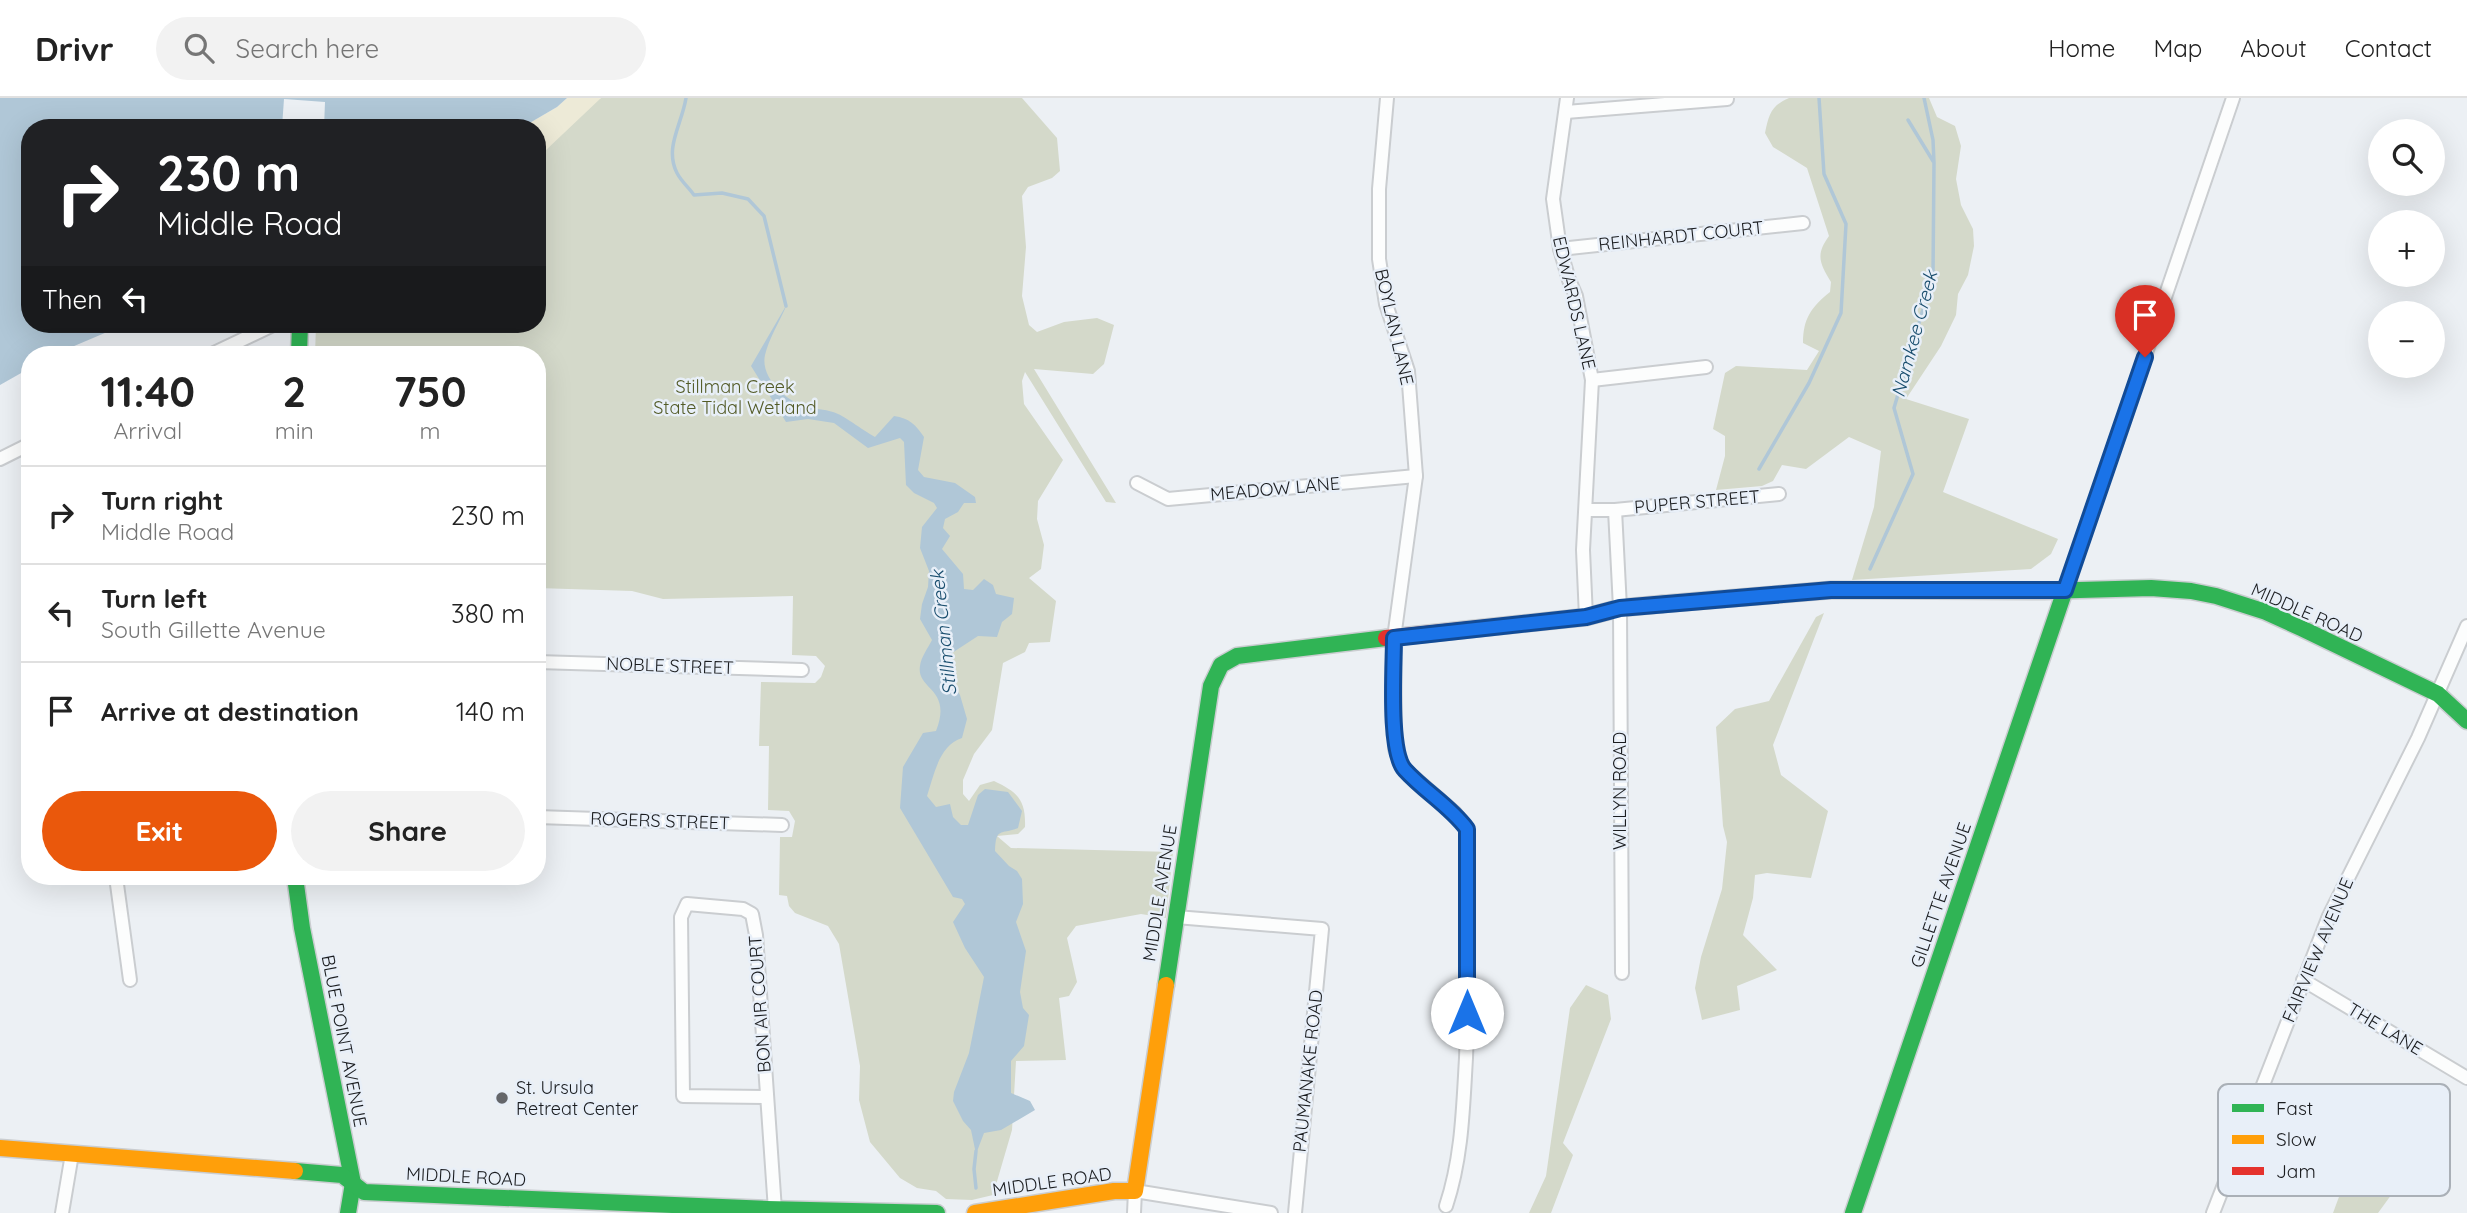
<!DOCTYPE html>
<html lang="en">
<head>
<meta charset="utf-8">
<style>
  body { margin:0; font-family:Quicksand,sans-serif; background:#f2f2f2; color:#222; height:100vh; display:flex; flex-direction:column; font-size:26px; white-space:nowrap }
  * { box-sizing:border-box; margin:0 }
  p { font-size:23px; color:#767676 }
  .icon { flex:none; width:38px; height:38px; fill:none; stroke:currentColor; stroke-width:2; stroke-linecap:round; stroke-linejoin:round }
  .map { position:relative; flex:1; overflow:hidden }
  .side { position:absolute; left:21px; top:248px; width:525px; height:539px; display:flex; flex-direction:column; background:#fff; border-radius:28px; box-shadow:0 7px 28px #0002 }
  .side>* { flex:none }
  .guide { position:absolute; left:21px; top:21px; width:525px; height:214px; border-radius:28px; box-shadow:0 7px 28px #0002; background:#202124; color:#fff; overflow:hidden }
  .tools { position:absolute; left:2368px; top:21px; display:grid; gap:14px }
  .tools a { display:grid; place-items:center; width:77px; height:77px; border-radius:50%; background:#fff; box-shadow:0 7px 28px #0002; font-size:35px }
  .pin { position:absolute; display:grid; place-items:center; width:60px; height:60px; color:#fff; margin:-72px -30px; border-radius:50% 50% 50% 0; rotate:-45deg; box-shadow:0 0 7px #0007 }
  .pin .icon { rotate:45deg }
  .me { position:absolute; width:77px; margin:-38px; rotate:0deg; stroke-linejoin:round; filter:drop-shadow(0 0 5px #0008) }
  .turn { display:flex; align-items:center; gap:24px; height:147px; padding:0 21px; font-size:32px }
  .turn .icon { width:91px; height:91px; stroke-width:2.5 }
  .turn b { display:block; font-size:49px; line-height:60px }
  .then { display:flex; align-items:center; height:66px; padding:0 21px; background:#0003; gap:14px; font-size:26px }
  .eta { display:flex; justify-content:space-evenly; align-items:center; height:119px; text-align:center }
  .eta b { font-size:42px; font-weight:800; line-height:49px }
  .button { display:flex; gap:14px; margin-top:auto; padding:14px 21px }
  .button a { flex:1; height:80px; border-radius:42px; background:#ea580c; color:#fff; font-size:28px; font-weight:800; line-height:80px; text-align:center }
  .button a+a { background:#f2f2f2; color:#222 }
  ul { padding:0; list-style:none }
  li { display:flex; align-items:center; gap:21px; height:98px; padding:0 21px; border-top:2px solid #e0e0e0 }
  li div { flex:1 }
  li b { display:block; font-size:26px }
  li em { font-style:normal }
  header { display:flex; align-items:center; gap:42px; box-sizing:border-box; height:98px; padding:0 35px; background:#fff; border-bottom:2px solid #e0e0e0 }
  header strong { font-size:33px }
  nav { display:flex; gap:38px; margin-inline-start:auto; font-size:24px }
  .search { width:490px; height:63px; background:#f2f2f2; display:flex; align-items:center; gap:18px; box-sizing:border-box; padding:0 24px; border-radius:38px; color:#767676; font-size:26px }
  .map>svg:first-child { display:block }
  .green { fill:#d4d9ca }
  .sand { fill:#edead7 }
  .water { fill:#b0c7d7 }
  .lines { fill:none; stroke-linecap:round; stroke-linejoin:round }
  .stream { stroke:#b0c7d7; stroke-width:3.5 }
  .street-casing { stroke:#cacdd0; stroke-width:16 }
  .fast-casing { stroke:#cacdd0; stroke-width:19 }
  .slow-casing { stroke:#cacdd0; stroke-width:19 }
  .jam-casing { stroke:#cacdd0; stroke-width:19 }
  .street { stroke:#fcfdfd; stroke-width:12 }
  .fast { stroke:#30b455; stroke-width:16 }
  .slow { stroke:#ff9f0a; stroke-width:16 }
  .jam { stroke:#e5322d; stroke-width:16 }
  .route-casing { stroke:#114b97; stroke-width:18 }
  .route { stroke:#1a73e8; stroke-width:12 }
  .poi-dot { fill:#64666a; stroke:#e8eff8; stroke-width:2.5 }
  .labels { text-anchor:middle; stroke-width:5; stroke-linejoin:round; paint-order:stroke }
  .street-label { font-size:18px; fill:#1a1c1f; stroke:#e8eff8 }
  .park-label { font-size:18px; fill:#535b27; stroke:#e8eff8 }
  .poi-label { font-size:18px; fill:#1a1c1f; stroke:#e8eff8; text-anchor:start }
  .water-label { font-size:19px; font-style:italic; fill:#1b4f6f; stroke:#e8eff8 }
  .key { fill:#e8eff8; stroke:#aab0b7; stroke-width:2 }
  .key-label { font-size:19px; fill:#1a1c1f }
</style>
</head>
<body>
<header>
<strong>Drivr</strong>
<div class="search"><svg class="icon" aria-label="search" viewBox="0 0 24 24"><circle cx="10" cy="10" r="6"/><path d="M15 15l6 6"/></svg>Search here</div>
<nav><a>Home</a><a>Map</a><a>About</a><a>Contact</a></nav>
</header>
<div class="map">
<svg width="2467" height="1115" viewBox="0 0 2467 1115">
  <rect width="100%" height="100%" fill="#ecf0f4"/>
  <!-- green -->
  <g class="green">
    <path d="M601 0H1022L1057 40 1060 73 1052 80 1028 89 1022 98 1026 149 1022 198 1029 227 1037 234 1064 224 1097 220 1114 227 1104 266 1093 276 1034 271 1116 405 1106 404 1025 274 1022 283 1024 306 1063 362 1038 403 1037 421 1044 447 1041 471 1029 480 1056 503 1050 544 1029 545 1025 554 1003 565 992 632 974 656 963 682V696L969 703 980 687 994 683C1017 694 1026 701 1025 729L1018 736 997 738 1011 750 1173 754 1166 820 1141 816 1076 828 1067 840 1077 884 1069 898 1059 900 1066 962 1016 963 1012 1032 993 1097 972 1102 946 1101 936 1093 917 1090 900 1080 870 1044 859 1002 860 968 839 846 828 828 795 815 789 808 787 798 779 797 780 739H792L795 723 789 713 768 712 769 648H759L761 584 815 585 821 579 825 568 816 558 792 557 793 498 663 501 632 493 537 490V257H315L316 226H537V37Z"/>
    <path d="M1789 0H1929L1937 19 1955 28 1961 48 1956 81 1961 107 1973 131 1974 148 1968 177 1958 196 1956 217 1941 248 1906 301 1969 321 1943 394 2058 441 2051 456 2031 471 1852 482 1874 409 1881 353 1849 339 1806 371 1782 367 1773 383 1762 388 1716 392 1725 358V338L1713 331 1725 275 1736 268 1807 272 1819 253 1803 245C1803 221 1811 209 1830 194L1831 184C1820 166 1815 157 1829 138L1807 70 1773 49 1765 35C1769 16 1771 8 1789 0Z"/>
    <polygon points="1824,515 1773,647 1781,677 1828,713 1811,780 1767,775 1755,777 1753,800 1743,837 1777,872 1737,888 1740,912 1702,922 1695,890 1701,859 1722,791 1727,744 1723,728 1716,629 1735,611 1769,603 1816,519"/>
    <polygon points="1586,887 1608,897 1611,921 1563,1045 1573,1057 1551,1115 1529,1115 1546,1078 1570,910"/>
    <polygon points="2357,1050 2405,1078 2378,1115 2333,1115"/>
  </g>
  <!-- sand -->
  <polygon class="sand" points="567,0 601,0 545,53 537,55 537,30 521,30 557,9"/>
  <!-- water -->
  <g class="water">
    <polygon points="0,0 567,0 557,9 521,30 324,30 325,4 284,1 282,29 290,30 30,30 30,226 126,226 53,257 30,257 30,270 0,287"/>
    <path d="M787 206C780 223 769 240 765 257 760 280 786 303 806 309 815 311 824 311 833 314 844 317 862 332 875 339L894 318C909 320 916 327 924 339L918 372 924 379 955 385 975 399 976 405H964L958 414 945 421 943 430 950 438 942 451 963 476 964 491 973 492 984 481 993 487 996 496 1014 500 1012 516 1002 524 997 539 978 538 952 555 949 579 960 597 967 621 962 640C939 647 934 677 927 698L936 709 950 706 953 719 961 727H968L978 697 985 691 1008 694 1022 713 1018 730C1000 737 996 729 995 753L1009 768 1017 773 1022 781 1023 806 1016 824 1026 853 1020 894 1023 910 1029 917 1024 948 1011 963V995L1030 1003 1035 1012 1001 1032 984 1035 976 1056 971 1032 963 1023 953 1003 954 994 969 955 984 879 965 850 953 824 965 806 962 801 953 799 900 710 903 669 923 635 936 633C953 590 916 592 920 568 921 559 928 550 932 542L920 521 922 506 928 489 929 473 920 450 922 429 937 410 934 405 914 395 906 387 904 344 900 340 868 350 834 325 808 321 786 324 751 268Z"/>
  </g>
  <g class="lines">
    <!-- stream -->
    <g class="stream">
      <path d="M686 0C682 26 664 50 677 75 681 83 689 90 694 97L722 95 748 101 764 118 786 208"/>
      <polyline points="1908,22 1933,63"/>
      <polyline points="1759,371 1809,285 1841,215 1846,126 1824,76 1819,0"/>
      <polyline points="1870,471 1913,376 1894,310 1933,177 1934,65 1933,42 1924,0"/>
      <polyline points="976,1053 974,1071 976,1090"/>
    </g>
    <defs>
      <g id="street">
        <path d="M1387 0 1379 91V161L1386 206 1408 273 1416 378 1394 540 1395 651 1403 670 1455 715 1467 731C1467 808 1469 884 1466 960 1463 1011 1462 1060 1446 1108"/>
        <polyline points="1567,0 1553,101 1560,151 1569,182 1576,198 1592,282 1583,452 1586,519"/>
        <polyline points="1566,14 1727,1"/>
        <polyline points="1560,151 1803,125"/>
        <polyline points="210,257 275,226"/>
        <polyline points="1592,282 1706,269"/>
        <polyline points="0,361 30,346"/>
        <polyline points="1137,385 1168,401 1416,378"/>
        <polyline points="1586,412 1615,412 1779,396"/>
        <polyline points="1615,412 1620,510 1622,875"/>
        <polyline points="2065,492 2233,0"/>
        <polyline points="537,564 802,572"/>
        <polyline points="537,719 782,727"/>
        <polyline points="116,779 130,882"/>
        <polyline points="1176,819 1322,831 1295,1115"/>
        <polyline points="2303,882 2467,980"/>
        <polyline points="766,999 683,998 681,819 687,806 743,811 752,816 756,837 775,1112"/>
        <polyline points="62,1115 72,1056"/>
        <polyline points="1134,1115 1135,1093 1271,1115"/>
        <polyline points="2213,1115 2329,818 2418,640 2467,528"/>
      </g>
      <g id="fast">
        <polyline points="299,257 300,226"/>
        <polyline points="1662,506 1831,492 2044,493 2151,490 2191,493 2216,498 2266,514 2301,530 2438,596 2467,623"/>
        <polyline points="295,779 302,830 353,1085 348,1115"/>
        <polyline points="1166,887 1211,588 1221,567 1237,558 1386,540"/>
        <polyline points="295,1073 342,1077 364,1094 767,1111 937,1115"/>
        <polyline points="1853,1115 2065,492"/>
      </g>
      <g id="slow">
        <polyline points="0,1050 295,1073"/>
        <polyline points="975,1115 1114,1093 1135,1093 1166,887"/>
      </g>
      <polyline id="jam" points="1386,540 1586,519 1620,510 1662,506"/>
    </defs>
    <!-- street casing -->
    <use href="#street" class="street-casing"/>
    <!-- fast casing -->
    <use href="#fast" class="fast-casing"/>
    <!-- slow casing -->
    <use href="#slow" class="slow-casing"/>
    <!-- jam casing -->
    <use href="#jam" class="jam-casing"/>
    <!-- street -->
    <use href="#street" class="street"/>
    <!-- fast -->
    <use href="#fast" class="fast"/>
    <!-- slow -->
    <use href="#slow" class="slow"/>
    <!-- jam -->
    <use href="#jam" class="jam"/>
  </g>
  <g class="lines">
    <defs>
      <path id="route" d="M1467 915V731C1450 708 1425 694 1405 672 1388 654 1394 568 1394 540L1586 519 1620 510 1831 492H2065L2145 259"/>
    </defs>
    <!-- route casing -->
    <use href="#route" class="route-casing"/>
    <!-- route -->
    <use href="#route" class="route"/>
  </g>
  <!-- markers -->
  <circle class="poi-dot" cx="502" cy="1000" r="7"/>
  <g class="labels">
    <!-- street labels -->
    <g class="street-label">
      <text transform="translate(1681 138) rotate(-6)" y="6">REINHARDT COURT</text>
      <text transform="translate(1574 205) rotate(77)" y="6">EDWARDS LANE</text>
      <text transform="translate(1394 229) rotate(77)" y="6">BOYLAN LANE</text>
      <text transform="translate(1275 391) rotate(-5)" y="6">MEADOW LANE</text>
      <text transform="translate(1697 404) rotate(-5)" y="6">PUPER STREET</text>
      <text transform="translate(2307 515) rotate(24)" y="6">MIDDLE ROAD</text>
      <text transform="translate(670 568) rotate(2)" y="6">NOBLE STREET</text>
      <text transform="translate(1620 693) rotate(-90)" y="6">WILLYN ROAD</text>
      <text transform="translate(660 723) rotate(2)" y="6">ROGERS STREET</text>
      <text transform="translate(1160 795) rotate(-81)" y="6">MIDDLE AVENUE</text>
      <text transform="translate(1941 797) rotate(-71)" y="6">GILLETTE AVENUE</text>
      <text transform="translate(2318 852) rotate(-67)" y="6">FAIRVIEW AVENUE</text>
      <text transform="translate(760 906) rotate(-94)" y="6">BON AIR COURT</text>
      <text transform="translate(2385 931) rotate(31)" y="6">THE LANE</text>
      <text transform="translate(344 943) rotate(79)" y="6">BLUE POINT AVENUE</text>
      <text transform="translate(1308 973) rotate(-84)" y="6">PAUMANAKE ROAD</text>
      <text transform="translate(466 1079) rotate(3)" y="6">MIDDLE ROAD</text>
      <text transform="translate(1052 1084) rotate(-8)" y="6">MIDDLE ROAD</text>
    </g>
    <!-- park labels -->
    <g class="park-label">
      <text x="735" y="295">Stillman Creek<tspan x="735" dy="21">State Tidal Wetland</tspan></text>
    </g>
    <!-- poi labels -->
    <g class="poi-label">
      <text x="516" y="996">St. Ursula<tspan x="516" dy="21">Retreat Center</tspan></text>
    </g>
    <!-- water labels -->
    <g class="water-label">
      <text transform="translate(1914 236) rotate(-75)" y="7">Namkee Creek</text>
      <text transform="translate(943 535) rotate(-96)" y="7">Stillman Creek</text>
    </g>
  </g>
  <!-- legend -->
  <rect x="2218" y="986" width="232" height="112" rx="10" class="key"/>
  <rect x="2232" y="1006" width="32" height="8" fill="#30b455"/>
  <rect x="2232" y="1037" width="32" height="9" fill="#ff9f0a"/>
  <rect x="2232" y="1069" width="32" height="8" fill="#e5322d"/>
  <g class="key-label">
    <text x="2276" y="1017">Fast</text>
    <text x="2276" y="1048">Slow</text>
    <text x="2276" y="1080">Jam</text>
  </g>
</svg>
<div class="tools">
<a><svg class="icon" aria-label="search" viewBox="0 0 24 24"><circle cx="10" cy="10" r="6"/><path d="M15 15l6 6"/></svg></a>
<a>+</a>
<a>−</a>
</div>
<div class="pin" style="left:2145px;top:259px;background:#d93025"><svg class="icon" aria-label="arrive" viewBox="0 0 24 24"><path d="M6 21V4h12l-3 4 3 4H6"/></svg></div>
<svg class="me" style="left:1467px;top:915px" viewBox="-20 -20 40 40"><circle r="19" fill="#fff"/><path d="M0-13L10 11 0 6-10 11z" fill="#1a73e8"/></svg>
<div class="guide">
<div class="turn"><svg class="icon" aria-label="right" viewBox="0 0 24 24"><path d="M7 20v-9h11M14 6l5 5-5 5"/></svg><div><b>230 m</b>Middle Road</div></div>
<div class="then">Then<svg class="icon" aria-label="left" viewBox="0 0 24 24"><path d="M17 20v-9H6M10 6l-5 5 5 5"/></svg></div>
</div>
<section class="side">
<div class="eta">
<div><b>11:40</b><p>Arrival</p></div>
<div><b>2</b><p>min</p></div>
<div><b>750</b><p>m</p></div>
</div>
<ul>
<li><svg class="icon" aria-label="right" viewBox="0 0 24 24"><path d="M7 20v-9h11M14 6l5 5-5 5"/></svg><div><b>Turn right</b><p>Middle Road</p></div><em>230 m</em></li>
<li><svg class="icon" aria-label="left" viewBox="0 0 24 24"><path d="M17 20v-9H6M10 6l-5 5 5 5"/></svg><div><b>Turn left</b><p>South Gillette Avenue</p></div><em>380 m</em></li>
<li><svg class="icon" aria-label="arrive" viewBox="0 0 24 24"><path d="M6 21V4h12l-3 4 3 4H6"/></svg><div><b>Arrive at destination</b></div><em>140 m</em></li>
</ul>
<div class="button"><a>Exit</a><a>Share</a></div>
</section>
</div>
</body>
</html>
